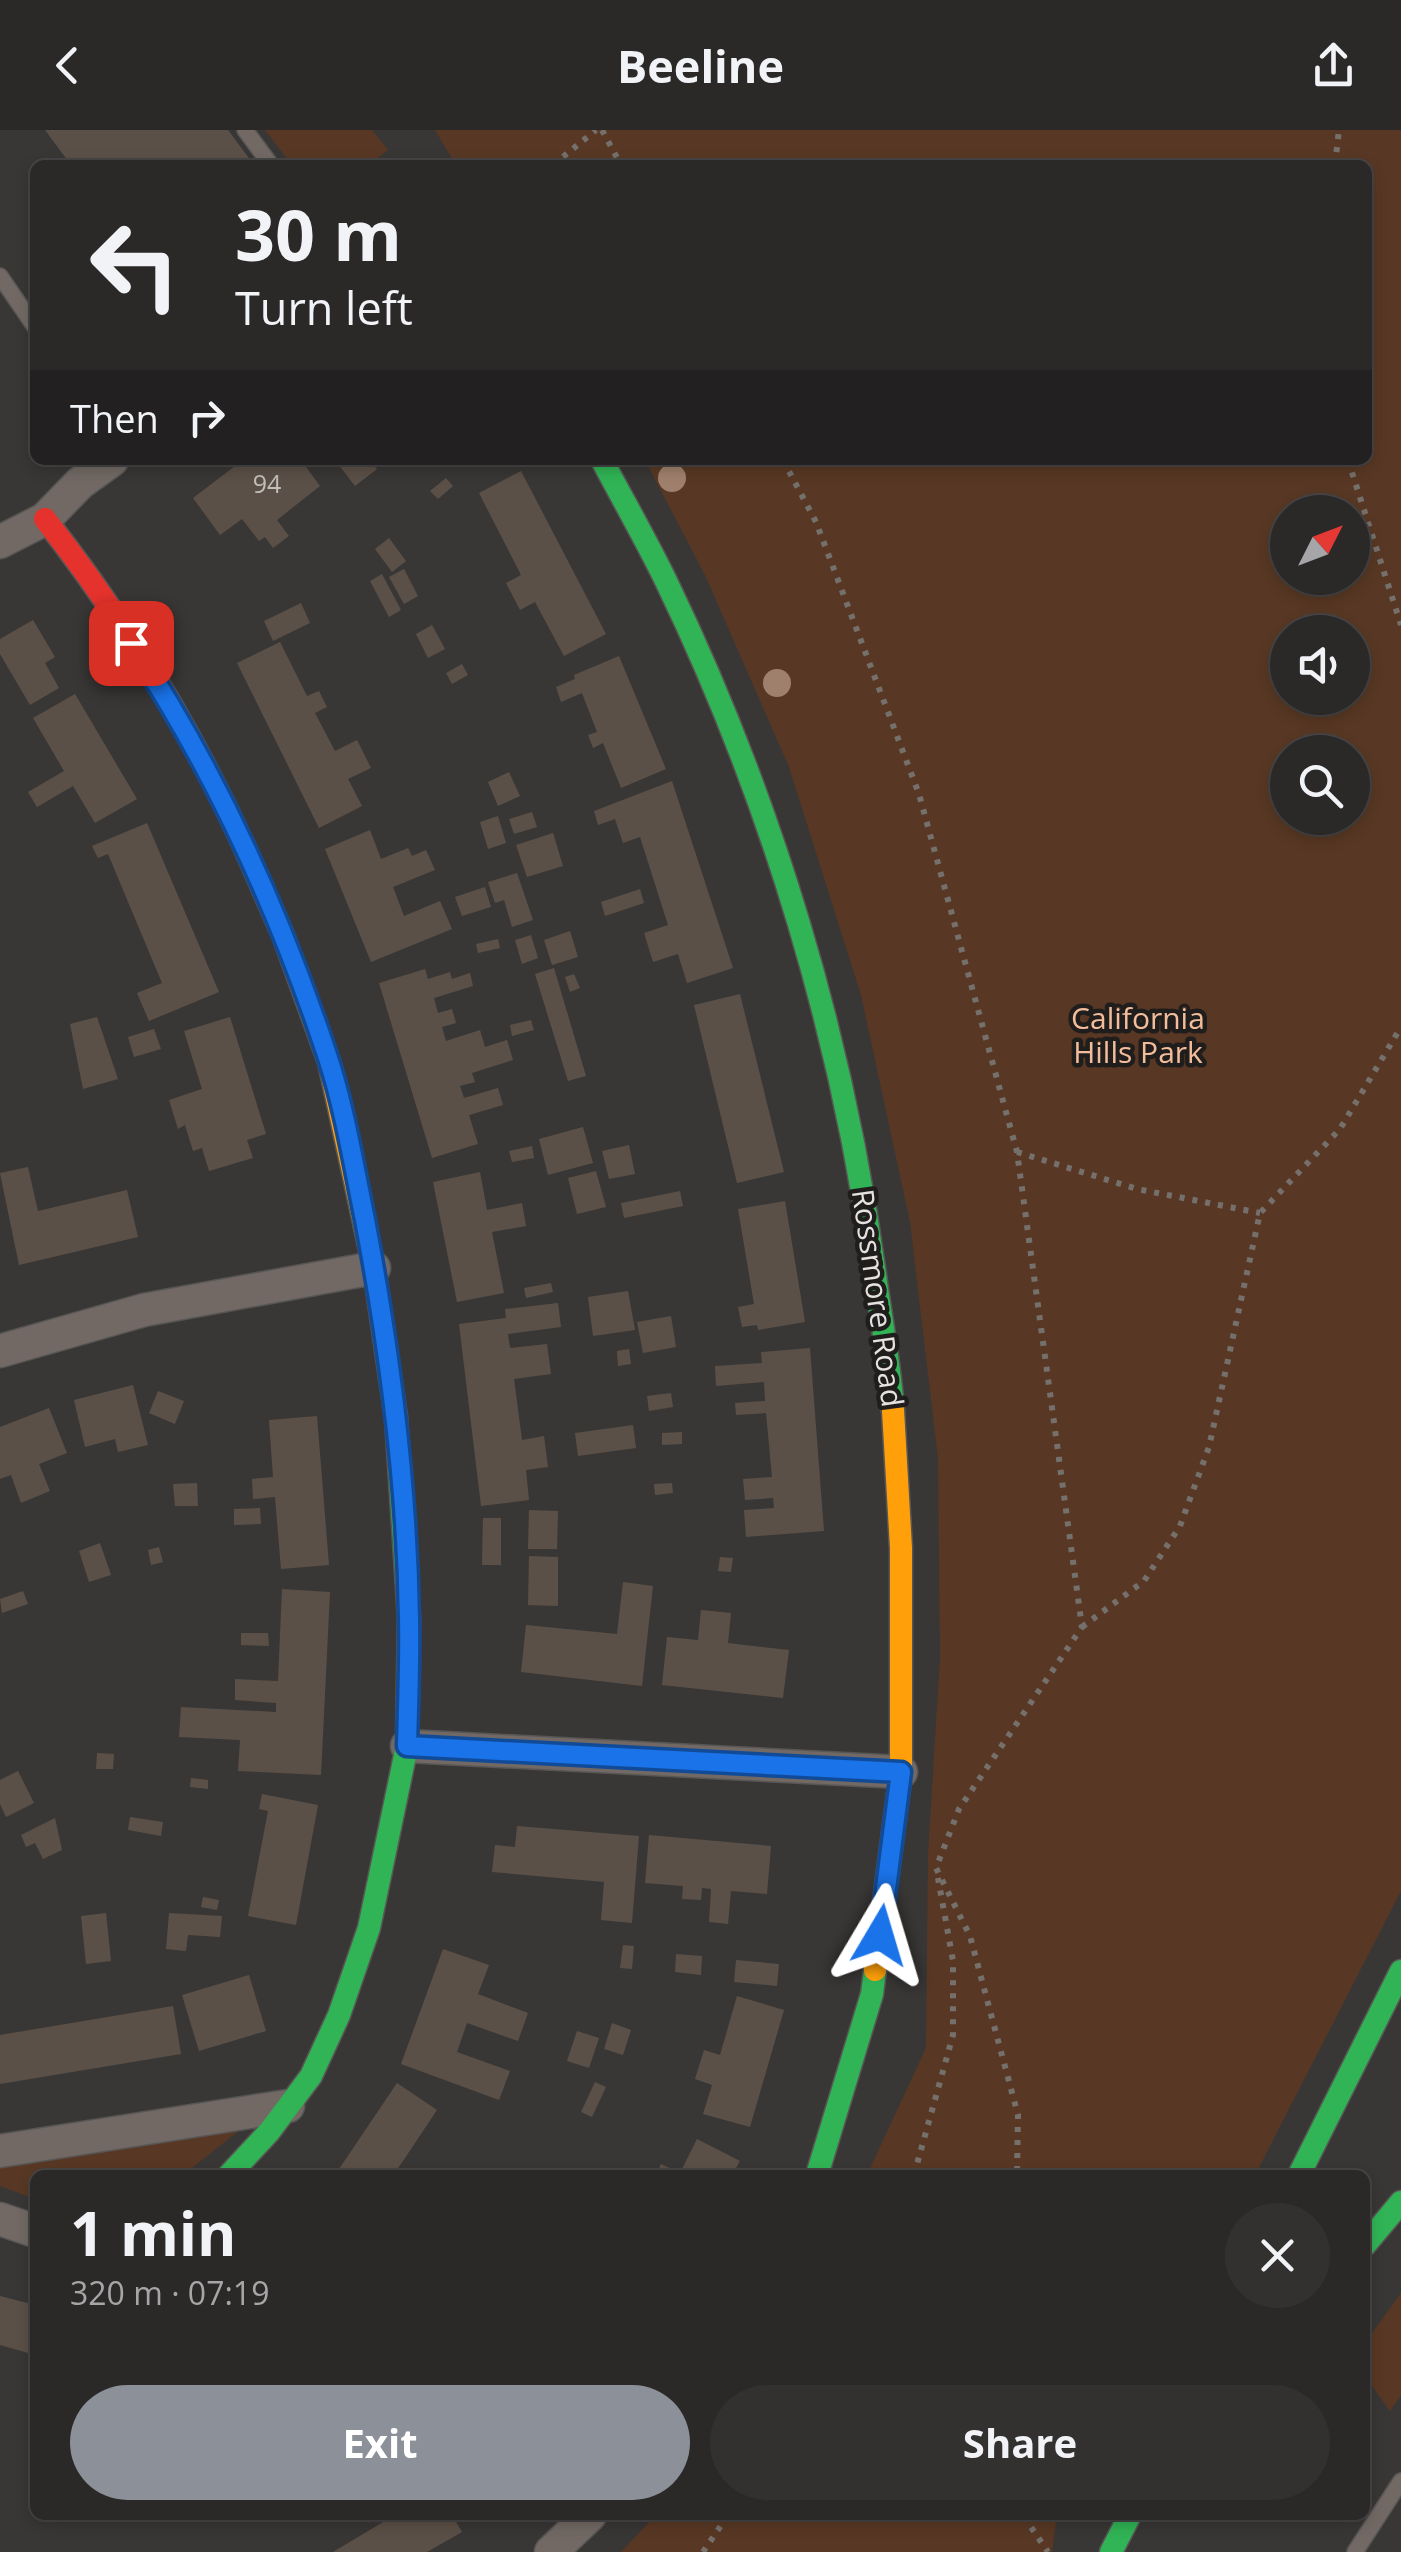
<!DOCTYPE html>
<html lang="en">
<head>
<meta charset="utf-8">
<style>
  body { margin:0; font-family:"Open Sans",sans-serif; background:#333130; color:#f1f3f6; height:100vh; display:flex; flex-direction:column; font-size:38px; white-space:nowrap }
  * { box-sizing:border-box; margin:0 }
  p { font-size:32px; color:#a6a6a8 }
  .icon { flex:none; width:55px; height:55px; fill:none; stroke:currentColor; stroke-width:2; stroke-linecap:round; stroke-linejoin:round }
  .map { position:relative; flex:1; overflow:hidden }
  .drawer { position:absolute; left:30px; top:2040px; width:1340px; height:350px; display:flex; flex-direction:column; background:#2b2928; border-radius:15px; box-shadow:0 5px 15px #0003,0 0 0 2px #474545 }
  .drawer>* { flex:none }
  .top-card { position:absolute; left:30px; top:30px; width:1342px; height:305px; border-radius:15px; box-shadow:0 5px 15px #0003,0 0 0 2px #474545; background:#2b2928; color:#f1f3f6; overflow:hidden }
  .needle { width:65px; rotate:48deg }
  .controls { position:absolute; left:1270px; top:365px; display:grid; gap:20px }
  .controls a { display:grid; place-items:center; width:100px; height:100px; border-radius:50%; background:#2b2928; box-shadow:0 5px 15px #0003,0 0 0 2px #474545; font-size:50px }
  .pin { position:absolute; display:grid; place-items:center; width:85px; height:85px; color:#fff; margin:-42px; border-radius:20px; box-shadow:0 5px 15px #0006 }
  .me { position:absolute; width:110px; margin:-55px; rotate:7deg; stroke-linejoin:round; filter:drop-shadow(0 0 8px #0008) }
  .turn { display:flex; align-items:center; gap:35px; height:210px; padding:0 40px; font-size:45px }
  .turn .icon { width:130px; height:130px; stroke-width:2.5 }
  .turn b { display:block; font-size:70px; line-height:85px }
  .then { display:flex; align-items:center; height:95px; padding:0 40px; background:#0003; gap:20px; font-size:38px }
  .round { display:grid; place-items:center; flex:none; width:105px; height:105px; border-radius:52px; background:#333130 }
  .head { display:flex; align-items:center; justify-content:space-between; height:170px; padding:0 40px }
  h1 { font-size:60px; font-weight:700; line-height:75px }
  .primary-button { display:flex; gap:20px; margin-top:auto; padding:20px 40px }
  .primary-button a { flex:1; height:115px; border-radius:60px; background:#8c9099; color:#fff; font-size:40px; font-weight:700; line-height:115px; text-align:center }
  .primary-button a+a { background:#333130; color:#f1f3f6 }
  header { display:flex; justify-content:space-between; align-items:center; height:130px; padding:0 40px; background:#2b2928; font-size:45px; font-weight:700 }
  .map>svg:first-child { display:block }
  .green { fill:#583824; fill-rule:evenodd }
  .building { fill:#5b5047 }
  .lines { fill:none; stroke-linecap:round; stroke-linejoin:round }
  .lane-casing { stroke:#575655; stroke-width:18 }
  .street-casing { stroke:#575655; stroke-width:35 }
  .fast-casing { stroke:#575655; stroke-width:25 }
  .slow-casing { stroke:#575655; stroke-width:25 }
  .jam-casing { stroke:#575655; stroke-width:25 }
  .path { stroke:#75706c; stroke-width:6; stroke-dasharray:5 8; stroke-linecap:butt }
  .lane { stroke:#726964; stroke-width:15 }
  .street { stroke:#726964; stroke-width:32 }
  .fast { stroke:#30b455; stroke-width:22 }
  .slow { stroke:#ff9f0a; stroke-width:22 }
  .jam { stroke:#e5322d; stroke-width:22 }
  .tree { fill:#9f806d }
  .route-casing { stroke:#114b97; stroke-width:25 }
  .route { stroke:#1a73e8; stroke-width:18 }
  .labels { text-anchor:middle; stroke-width:9; stroke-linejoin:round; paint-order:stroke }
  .number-label { font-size:25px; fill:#c2beba }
  .park-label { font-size:30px; fill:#f3bc9b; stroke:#201e1c }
  .street-label { font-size:30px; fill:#e5e2e0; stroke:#201e1c }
</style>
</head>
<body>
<header><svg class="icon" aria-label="back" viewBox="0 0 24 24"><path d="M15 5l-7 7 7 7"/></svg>Beeline<svg class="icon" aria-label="share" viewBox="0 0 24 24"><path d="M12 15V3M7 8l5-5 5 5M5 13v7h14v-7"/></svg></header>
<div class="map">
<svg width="1401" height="2422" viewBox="0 0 1401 2422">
  <rect width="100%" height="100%" fill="#393735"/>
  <!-- green -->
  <g class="green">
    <polygon points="265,0 372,0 388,20 369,35 292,35"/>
    <path d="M435 0H1401V1761L1255 2045H867L926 1918 928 1725 940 1528 938 1328 910 1092 861 865 789 637 705 445 645 330H1368V35H456ZM1352 382V448H1288V382ZM1288 502H1352V568H1288ZM1352 622V688H1288V622Z"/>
    <polygon points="246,1995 183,2045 35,2045 35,2069 0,2056 0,2035"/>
    <polygon points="1401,2163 1401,2265 1390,2281 1365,2246 1365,2213"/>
    <polygon points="656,2385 1057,2385 1052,2422 621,2422"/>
  </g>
  <!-- building -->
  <g class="building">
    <polygon points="45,0 228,0 254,35 71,35"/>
    <polygon points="243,330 301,330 320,356 277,390 289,406 273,418 265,407 259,411 242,389 220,405 193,368"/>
    <polygon points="335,330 370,330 377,339 355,356"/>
    <polygon points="521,341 606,504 564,526 535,472 520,480 506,453 521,445 479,363"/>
    <polygon points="446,348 453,356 438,369 430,361"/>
    <polygon points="389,408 406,431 392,442 375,419"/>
    <polygon points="404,439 418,466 404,474 389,447"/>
    <polygon points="382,444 401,480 389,487 370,451"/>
    <polygon points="301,473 310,493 273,511 264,491"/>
    <polygon points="33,490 55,527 45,533 59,558 30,575 0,524 0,509"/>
    <polygon points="432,495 445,519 428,528 416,504"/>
    <polygon points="280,512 307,566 319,561 327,577 315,583 335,621 357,610 371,638 348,649 362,676 319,698 237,533"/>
    <polygon points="619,526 666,639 621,658 603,613 593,618 588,605 597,602 582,563 561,572 556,557 575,549 574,545"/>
    <polygon points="462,534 468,545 452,554 446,543"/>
    <polygon points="75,564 137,669 95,693 73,656 37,677 28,662 64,641 33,588"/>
    <polygon points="509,642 520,666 498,676 488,652"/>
    <polygon points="672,651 733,838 687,853 678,824 653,832 644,803 668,795 640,707 623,713 615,689 598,695 594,681"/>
    <polygon points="532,682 537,697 514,704 509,689"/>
    <polygon points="498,686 506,713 488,719 480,692"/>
    <polygon points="147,693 219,862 149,891 137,863 162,853 108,724 98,728 92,716"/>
    <polygon points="370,700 381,729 408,718 412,726 426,720 435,740 393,757 404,786 440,771 452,799 371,832 325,719"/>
    <polygon points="553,703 563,736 527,747 516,715"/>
    <polygon points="517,743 533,790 512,797 504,770 495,773 488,752"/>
    <polygon points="485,757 491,777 462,786 455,767"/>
    <polygon points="640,759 644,773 605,786 601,772"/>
    <polygon points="570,801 578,827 552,835 544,810"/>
    <polygon points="531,805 538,828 522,834 515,810"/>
    <polygon points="498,809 500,818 478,823 476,814"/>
    <polygon points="554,838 586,946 568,951 535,844"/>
    <polygon points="425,839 428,849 450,842 452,849 470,843 473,856 434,868 438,883 452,879 456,893 442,897 446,911 480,900 485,917 507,910 513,930 472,943 475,952 460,956 464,968 498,958 503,975 469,985 478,1014 432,1028 379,853"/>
    <polygon points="574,844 580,858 570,862 565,847"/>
    <polygon points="740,864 784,1042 737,1053 694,875"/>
    <polygon points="97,887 118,949 83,959 70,894"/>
    <polygon points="230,887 266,1004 247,1010 253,1028 209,1041 202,1018 193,1021 185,995 178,999 169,970 202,959 184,901"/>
    <polygon points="531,890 534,900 512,906 510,895"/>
    <polygon points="154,899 161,919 134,927 128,907"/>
    <polygon points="583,997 593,1033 548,1045 539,1009"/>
    <polygon points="629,1015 635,1044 609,1049 602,1021"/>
    <polygon points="532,1016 534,1028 512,1032 509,1021"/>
    <polygon points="28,1037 38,1081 127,1060 138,1107 19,1135 0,1043"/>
    <polygon points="596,1041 606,1077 577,1084 568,1048"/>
    <polygon points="480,1042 487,1080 522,1073 526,1096 492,1102 504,1163 457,1172 433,1052"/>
    <polygon points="680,1061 683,1076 624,1088 621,1073"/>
    <polygon points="785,1071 805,1192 758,1200 757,1195 742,1197 738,1177 754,1174 738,1079"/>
    <polygon points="551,1153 553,1162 526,1168 524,1158"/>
    <polygon points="628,1161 635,1200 593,1206 588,1167"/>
    <polygon points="558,1173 561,1197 508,1204 510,1218 547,1214 551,1244 514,1249 522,1310 544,1306 548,1337 526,1340 529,1370 481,1376 459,1194 506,1188 505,1179"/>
    <polygon points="671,1186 676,1217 643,1223 637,1192"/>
    <polygon points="810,1218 824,1401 746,1407 744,1380 774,1378 773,1368 745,1370 743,1349 772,1347 766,1283 736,1285 735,1273 765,1271 764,1252 716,1256 715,1236 762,1233 761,1222"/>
    <polygon points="629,1219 631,1234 618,1236 617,1221"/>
    <polygon points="133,1255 148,1315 118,1322 115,1309 85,1317 74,1270"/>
    <polygon points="158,1261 184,1271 175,1294 149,1283"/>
    <polygon points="671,1263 673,1277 649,1281 647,1266"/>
    <polygon points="49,1278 67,1323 39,1334 50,1361 21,1373 11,1345 0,1349 0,1297"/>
    <polygon points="317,1286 329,1435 281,1439 275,1367 253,1369 252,1349 273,1347 269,1290"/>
    <polygon points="633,1295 636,1318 578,1326 575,1303"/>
    <polygon points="682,1302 682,1314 662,1315 662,1303"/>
    <polygon points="197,1353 198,1376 175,1376 173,1354"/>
    <polygon points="672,1353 673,1363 655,1365 654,1354"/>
    <polygon points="260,1378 261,1394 234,1395 234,1379"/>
    <polygon points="529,1380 558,1381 557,1419 528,1419"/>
    <polygon points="483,1388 501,1388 501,1435 482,1435"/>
    <polygon points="100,1413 111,1445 89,1452 79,1421"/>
    <polygon points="159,1417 163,1432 151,1435 148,1420"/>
    <polygon points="529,1426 558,1427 558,1476 528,1475"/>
    <polygon points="720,1427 733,1428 731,1442 718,1441"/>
    <polygon points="623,1452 653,1456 642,1556 521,1542 526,1495 617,1504"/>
    <polygon points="282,1459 330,1462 321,1645 238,1641 240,1610 179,1607 181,1577 276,1582 276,1573 235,1570 235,1549 278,1551"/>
    <polygon points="23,1461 28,1474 2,1483 0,1469"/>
    <polygon points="701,1480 731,1483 728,1513 789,1520 783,1568 662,1555 667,1507 698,1510"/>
    <polygon points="241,1503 268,1503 269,1516 241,1515"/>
    <polygon points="97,1623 114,1624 113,1639 96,1639"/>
    <polygon points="18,1641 34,1673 6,1687 0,1674 0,1650"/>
    <polygon points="191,1648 208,1650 208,1659 190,1657"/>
    <polygon points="262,1664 318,1675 296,1795 248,1786 268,1681 259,1679"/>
    <polygon points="130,1687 163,1692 161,1706 128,1700"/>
    <polygon points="55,1688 62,1720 43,1729 35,1713 26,1717 21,1705"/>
    <polygon points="517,1696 639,1706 632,1793 601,1790 604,1752 492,1742 495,1715 515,1717"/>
    <polygon points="649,1705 771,1716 767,1764 731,1761 728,1794 709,1792 711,1759 702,1758 701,1770 682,1769 683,1756 645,1753"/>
    <polygon points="203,1767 219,1770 217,1780 201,1777"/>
    <polygon points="106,1783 111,1831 86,1834 81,1786"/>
    <polygon points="169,1783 222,1786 220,1807 188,1805 186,1821 166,1819"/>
    <polygon points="623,1815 634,1816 632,1839 620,1838"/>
    <polygon points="443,1819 489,1835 478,1864 528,1883 518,1911 467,1893 457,1922 510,1941 499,1970 401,1934"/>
    <polygon points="676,1824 702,1826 701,1845 675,1842"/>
    <polygon points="736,1830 779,1834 777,1856 734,1852"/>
    <polygon points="249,1845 266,1901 199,1921 182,1865"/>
    <polygon points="737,1866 784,1880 750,1997 703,1984 712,1955 695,1949 704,1920 720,1925"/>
    <polygon points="173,1876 181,1924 0,1954 0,1905"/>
    <polygon points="612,1893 631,1900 623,1925 604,1919"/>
    <polygon points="577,1901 599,1908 589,1938 567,1931"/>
    <polygon points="595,1952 606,1957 592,1987 581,1982"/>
    <polygon points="397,1953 437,1980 403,2031 393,2045 335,2045"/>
    <polygon points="697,2009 740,2031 732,2045 656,2045 661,2034 680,2043"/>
    <polygon points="0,2166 35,2175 35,2225 0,2215"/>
    <polygon points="395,2385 452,2385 462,2402 427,2422 333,2422"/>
  </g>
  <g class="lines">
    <defs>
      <g id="lane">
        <polyline points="245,0 271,35"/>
        <polyline points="0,146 35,197"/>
        <polyline points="1355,2422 1401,2351"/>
      </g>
      <g id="street">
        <polyline points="0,412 45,389 80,353 112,330"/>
        <polyline points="0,1221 144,1180 374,1138"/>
        <polyline points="407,1616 901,1642"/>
        <polyline points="0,2021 288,1976"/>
        <polyline points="0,2089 35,2101"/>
        <polyline points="551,2422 590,2385"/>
      </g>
      <g id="fast">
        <path d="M602 330C623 370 646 410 666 451 772 670 844 911 876 1152 882 1194 890 1237 893 1280"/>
        <polyline points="229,2045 269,2002 311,1946 339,1885 369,1798 407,1616 409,1488 396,1287 390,1247"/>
        <polyline points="817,2045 872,1864 875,1840"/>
        <polyline points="1299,2045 1401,1841"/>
        <polyline points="1365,2115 1401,2072"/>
        <polyline points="1111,2422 1130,2385"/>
      </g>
      <g id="slow">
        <polyline points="247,723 283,805 329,932 374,1138 390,1247"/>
        <polyline points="875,1840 901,1642 901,1418 893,1280"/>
      </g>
      <path id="jam" d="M45 389C125 491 194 605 247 723"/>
    </defs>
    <!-- lane casing -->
    <use href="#lane" class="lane-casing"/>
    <!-- street casing -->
    <use href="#street" class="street-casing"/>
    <!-- fast casing -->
    <use href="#fast" class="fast-casing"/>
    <!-- slow casing -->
    <use href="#slow" class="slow-casing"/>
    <!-- jam casing -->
    <use href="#jam" class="jam-casing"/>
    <!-- path -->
    <g class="path">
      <polyline points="602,0 621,35"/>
      <polyline points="553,35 596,0"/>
      <polyline points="1335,35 1339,0"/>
      <polyline points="783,330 816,392 919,664 1017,1022 1082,1497 959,1679 936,1738 970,1806 1018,1985 1017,2045"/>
      <polyline points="1348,330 1401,495"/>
      <polyline points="1017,1022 1137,1059 1260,1083"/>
      <polyline points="1082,1497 1144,1451 1180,1396 1209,1317 1260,1083 1340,999 1401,897"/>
      <polyline points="914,2045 953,1905 953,1831 938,1748"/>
      <polyline points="1029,2385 1029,2394 1048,2422"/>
      <polyline points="703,2422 728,2385"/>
    </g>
    <!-- lane -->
    <use href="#lane" class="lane"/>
    <!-- street -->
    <use href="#street" class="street"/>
    <!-- fast -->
    <use href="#fast" class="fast"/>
    <!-- slow -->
    <use href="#slow" class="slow"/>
    <!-- jam -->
    <use href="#jam" class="jam"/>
  </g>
  <!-- trees -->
  <g class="tree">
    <circle cx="672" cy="348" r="14"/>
    <circle cx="777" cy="553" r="14"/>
  </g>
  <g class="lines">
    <defs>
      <path id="route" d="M131 513C215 640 280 783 328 928 345 980 354 1037 365 1090 390 1221 407 1355 409 1488 410 1530 408 1573 407 1616L901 1642 880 1805"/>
    </defs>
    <!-- route casing -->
    <use href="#route" class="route-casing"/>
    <!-- route -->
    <use href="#route" class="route"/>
  </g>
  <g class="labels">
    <!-- number labels -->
    <g class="number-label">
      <text x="267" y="363">94</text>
    </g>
    <!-- park labels -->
    <g class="park-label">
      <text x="1138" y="899">California<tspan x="1138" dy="34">Hills Park</tspan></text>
    </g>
    <!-- street labels -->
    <g class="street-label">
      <text transform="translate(877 1168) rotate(82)" y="10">Rossmore Road</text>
    </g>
  </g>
</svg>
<div class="controls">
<a><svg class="needle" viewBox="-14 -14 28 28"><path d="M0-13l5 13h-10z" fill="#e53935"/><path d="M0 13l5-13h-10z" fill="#a6a6a8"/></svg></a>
<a><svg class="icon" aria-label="sound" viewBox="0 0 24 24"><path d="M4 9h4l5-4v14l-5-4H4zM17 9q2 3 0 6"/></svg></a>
<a><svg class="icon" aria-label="search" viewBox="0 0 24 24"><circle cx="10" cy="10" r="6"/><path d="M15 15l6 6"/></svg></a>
</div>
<div class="pin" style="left:131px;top:513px;background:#d93025"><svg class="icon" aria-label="arrive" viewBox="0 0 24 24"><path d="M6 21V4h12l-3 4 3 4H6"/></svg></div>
<svg class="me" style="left:880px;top:1805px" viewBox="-20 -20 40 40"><path d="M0-17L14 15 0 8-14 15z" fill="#1a73e8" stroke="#fff" stroke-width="4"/></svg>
<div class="top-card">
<div class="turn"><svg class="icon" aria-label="left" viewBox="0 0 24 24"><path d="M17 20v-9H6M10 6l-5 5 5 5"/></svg><div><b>30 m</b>Turn left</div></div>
<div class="then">Then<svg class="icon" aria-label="right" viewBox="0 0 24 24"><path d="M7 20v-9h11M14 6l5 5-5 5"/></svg></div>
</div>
<section class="drawer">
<div class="head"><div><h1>1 min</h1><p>320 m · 07:19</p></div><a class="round"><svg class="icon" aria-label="close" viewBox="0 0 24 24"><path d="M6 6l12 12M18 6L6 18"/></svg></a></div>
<div class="primary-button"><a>Exit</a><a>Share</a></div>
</section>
</div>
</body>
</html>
